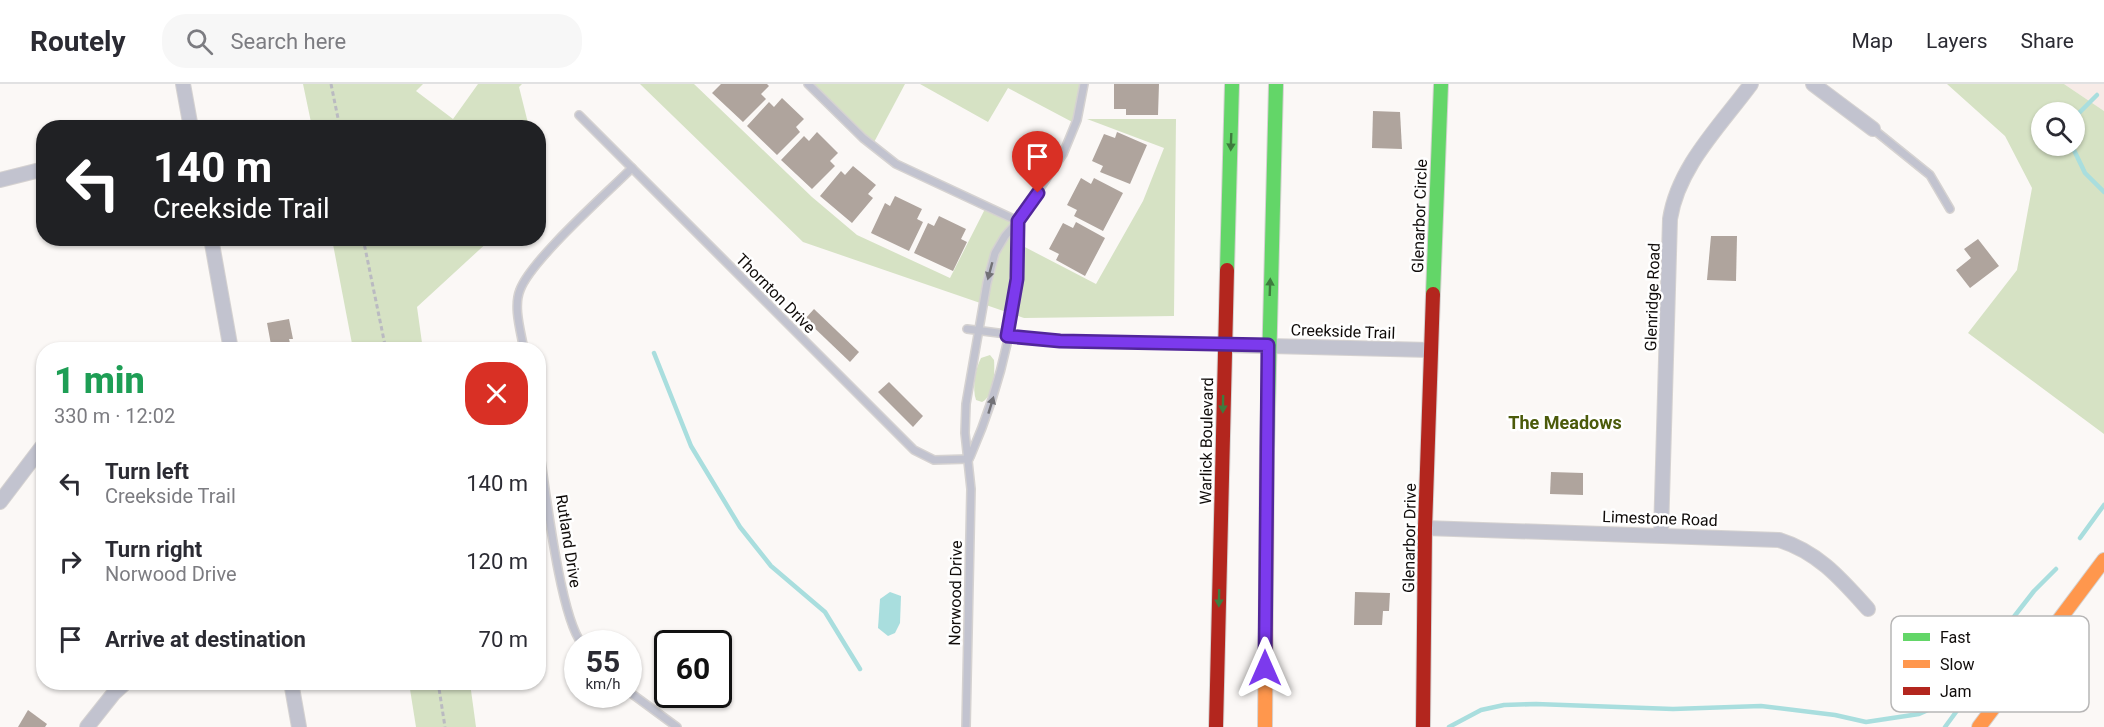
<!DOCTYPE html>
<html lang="en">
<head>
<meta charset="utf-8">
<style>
  body { margin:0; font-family:Roboto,sans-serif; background:#f7f7f7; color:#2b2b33; height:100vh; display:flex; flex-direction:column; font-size:22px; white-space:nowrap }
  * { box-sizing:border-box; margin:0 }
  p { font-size:20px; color:#7c7c81 }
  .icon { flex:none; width:33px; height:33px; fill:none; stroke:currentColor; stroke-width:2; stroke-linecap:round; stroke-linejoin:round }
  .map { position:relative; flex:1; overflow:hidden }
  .details { position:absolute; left:36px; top:258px; width:510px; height:348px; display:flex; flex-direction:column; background:#fff; border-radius:24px; box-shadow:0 2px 4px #0004 }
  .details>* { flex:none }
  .guide { position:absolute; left:36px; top:36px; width:510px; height:126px; border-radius:24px; box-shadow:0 2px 4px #0004; background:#202124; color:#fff; overflow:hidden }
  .fabs { position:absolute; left:2031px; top:18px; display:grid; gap:12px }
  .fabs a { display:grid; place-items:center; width:54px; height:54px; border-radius:50%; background:#fff; box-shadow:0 2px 4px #0004; font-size:30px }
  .speed { position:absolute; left:564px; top:546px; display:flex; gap:12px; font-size:30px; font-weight:700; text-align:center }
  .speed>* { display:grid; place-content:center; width:78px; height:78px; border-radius:50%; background:#fff; box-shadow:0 2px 4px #0004; line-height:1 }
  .speed small { font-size:15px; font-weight:400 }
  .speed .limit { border:3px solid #111; border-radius:9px; background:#fff; color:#111 }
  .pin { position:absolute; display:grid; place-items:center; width:51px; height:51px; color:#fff; margin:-62px -26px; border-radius:50% 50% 50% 0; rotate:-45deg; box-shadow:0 0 6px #0007 }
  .pin .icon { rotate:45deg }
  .me { position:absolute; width:66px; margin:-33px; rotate:0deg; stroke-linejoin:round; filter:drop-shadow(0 0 4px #0008) }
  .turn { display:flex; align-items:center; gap:21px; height:126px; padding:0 18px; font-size:27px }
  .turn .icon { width:78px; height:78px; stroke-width:2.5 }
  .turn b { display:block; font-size:42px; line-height:51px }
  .round { display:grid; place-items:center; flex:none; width:63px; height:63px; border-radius:24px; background:#f7f7f7 }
  .overview { display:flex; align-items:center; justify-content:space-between; height:102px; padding:0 18px }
  h1 { font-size:36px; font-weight:800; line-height:45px; color:#1e9e55 }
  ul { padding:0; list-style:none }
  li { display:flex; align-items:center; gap:18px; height:78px; padding:0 18px }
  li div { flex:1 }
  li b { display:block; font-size:22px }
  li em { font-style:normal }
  header { display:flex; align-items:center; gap:36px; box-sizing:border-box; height:84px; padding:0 30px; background:#fff; border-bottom:2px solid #e1e1e2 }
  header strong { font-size:28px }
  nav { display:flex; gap:33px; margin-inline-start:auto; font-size:21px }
  .search { width:420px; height:54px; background:#f7f7f7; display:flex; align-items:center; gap:15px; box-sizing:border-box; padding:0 21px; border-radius:24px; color:#7c7c81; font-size:22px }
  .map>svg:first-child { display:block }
  .built { fill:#f7ebe7 }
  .green { fill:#d6e2c4; fill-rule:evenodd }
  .water { fill:#a9dede }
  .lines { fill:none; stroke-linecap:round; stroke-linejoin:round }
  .stream { stroke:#a9dede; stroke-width:4.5 }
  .building { fill:#afa49d }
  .lane-casing { stroke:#d5d2d1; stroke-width:10 }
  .street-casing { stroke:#d5d2d1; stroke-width:16 }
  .fast-casing { stroke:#d5d2d1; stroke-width:16 }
  .slow-casing { stroke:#d5d2d1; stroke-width:16 }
  .jam-casing { stroke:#d5d2d1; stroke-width:16 }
  .path { stroke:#babac1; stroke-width:3; stroke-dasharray:4.5 3; stroke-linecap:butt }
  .lane { stroke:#c2c3cf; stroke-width:7 }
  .street { stroke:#c2c3cf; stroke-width:14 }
  .fast { stroke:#63d668; stroke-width:14 }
  .slow { stroke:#ff974d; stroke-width:14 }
  .jam { stroke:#b3261e; stroke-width:14 }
  .oneway { fill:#3e7b3e }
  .oneway2 { fill:#727176 }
  .route-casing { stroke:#51269a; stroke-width:15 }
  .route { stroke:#7c3aed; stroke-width:10 }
  .labels { text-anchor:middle; stroke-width:5; stroke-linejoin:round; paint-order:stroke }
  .street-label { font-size:16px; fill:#100c0a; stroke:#fff }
  .neighbourhood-label { font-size:18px; font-weight:bold; fill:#4b5a0a; stroke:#fff }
  .key { fill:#fff; stroke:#b7b6b6; stroke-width:1.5 }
  .key-label { font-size:16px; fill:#100c0a }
</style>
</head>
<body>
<header>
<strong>Routely</strong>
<div class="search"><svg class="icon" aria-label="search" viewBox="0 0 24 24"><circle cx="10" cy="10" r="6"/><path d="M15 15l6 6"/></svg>Search here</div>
<nav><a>Map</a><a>Layers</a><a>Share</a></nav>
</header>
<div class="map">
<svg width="2104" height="643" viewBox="0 0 2104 643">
  <rect width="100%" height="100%" fill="#fbf8f6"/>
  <!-- built -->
  <polygon class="built" points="2064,0 2104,0 2104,27"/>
  <!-- green -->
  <g class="green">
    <polygon points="303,0 423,0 416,7 453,35 478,0 522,0 519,3 529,43 312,43"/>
    <polygon points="640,0 694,0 812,113 857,151 950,194 986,123 1018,137 1019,160 1096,200 1143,117 1164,64 1087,35 1176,35 1174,232 1024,234 803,158"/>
    <polygon points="808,0 905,0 872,62"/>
    <polygon points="920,0 1084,0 1076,40 1008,4 988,38"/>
    <path d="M1947 0H2064L2104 27V350L1968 249 2017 186 2032 104 2005 52ZM2074 28V62H2042V28Z"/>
    <polygon points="332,155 332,154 491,155 417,223 423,266 353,265"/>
    <path d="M990 271 994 276C995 288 994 312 982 318L976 316C972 305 975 285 981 274Z"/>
    <polygon points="409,599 470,599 476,643 416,643"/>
  </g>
  <!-- water -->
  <polygon class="water" points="890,508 901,512 900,539 895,549 888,552 878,544 880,515"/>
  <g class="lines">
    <!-- stream -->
    <g class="stream">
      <polyline points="2074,34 2097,11"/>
      <polyline points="2072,62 2085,89 2104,108"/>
      <polyline points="654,269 691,362 740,443 771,482 825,528 860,585"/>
      <polyline points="2080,454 2104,421"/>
      <polyline points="1449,643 1481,626 1504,621 1536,620 1673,625 1761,622 1835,631 1866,638 1919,630 1937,622 1970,597 1983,591"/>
      <polyline points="1945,643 1983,591 2006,543 2034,507 2056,485"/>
    </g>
  </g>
  <!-- building -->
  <g class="building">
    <polygon points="721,0 767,0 769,2 761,10 766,15 743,38 712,9"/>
    <polygon points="1114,0 1159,0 1158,31 1126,31 1126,25 1114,25"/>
    <polygon points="782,14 804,35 796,43 800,48 777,71 747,42 769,18 774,23"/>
    <polygon points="1373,27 1400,28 1402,65 1372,64"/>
    <polygon points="817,48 838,69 830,77 835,82 812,105 781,76 804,52 809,57"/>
    <polygon points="1117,48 1147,61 1130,100 1100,88 1103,82 1092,77 1104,50 1115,54"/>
    <polygon points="853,82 876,101 868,110 873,114 852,139 820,112 841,87 845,91"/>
    <polygon points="1081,94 1091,100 1094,94 1123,109 1103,147 1074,132 1077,126 1067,121"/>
    <polygon points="895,112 922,125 917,135 923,138 909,167 871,149 885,119 890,122"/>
    <polygon points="939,132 966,145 961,155 967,158 953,187 914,169 928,139 934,142"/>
    <polygon points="1076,138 1105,154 1085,192 1056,176 1059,170 1049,165 1063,139 1073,144"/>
    <polygon points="1711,152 1737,152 1736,197 1707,196"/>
    <polygon points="1978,155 1999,182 1970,204 1956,186 1971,174 1964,165"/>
    <polygon points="814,225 859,268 850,278 805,235"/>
    <polygon points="289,235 293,255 289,255 291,263 272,266 267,239"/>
    <polygon points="889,298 923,332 913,343 878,308"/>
    <polygon points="1551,388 1583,389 1583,411 1550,410"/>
    <polygon points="1355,508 1390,509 1389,527 1383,527 1382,541 1354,541"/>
    <polygon points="28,626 47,640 45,643 18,643"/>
  </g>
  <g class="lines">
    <defs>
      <g id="lane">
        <polyline points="808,0 863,54 896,80 1018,137"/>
        <polyline points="579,31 914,366 934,376 969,375"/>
        <polyline points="1873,45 1930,91 1950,125"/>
        <polyline points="967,245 1060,257 1222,261"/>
        <path d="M524 266C521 248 513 223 520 206 531 176 606 110 632 84"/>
        <path d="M538 357C545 399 559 531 582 560"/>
        <path d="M970 373C1002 300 1022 217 1018 137"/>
        <polyline points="628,607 677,643"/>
        <polyline points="966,643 971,405 965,349 966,320 987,199 995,169 1005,152 1018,137 1063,70 1077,36 1084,0"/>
      </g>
      <g id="street">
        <polyline points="183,0 191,44"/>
        <polyline points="1813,0 1873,45"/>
        <polyline points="0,96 44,85"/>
        <polyline points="211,154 231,266"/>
        <polyline points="1225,261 1430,266"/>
        <polyline points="0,418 44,360"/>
        <path d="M1425 444 1779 456C1818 468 1841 495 1868 525"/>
        <path d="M1661 450 1670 135C1678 83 1720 42 1751 0"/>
        <polyline points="291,598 299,643"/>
        <polyline points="87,643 114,609 126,598"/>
      </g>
      <g id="fast">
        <polyline points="1227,186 1232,0"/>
        <polyline points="1433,210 1441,0"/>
        <polyline points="1267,365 1276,0"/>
      </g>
      <g id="slow">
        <polyline points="1265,643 1267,365"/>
        <polyline points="1979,643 2104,476"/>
      </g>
      <g id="jam">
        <polyline points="1216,643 1227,186"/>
        <polyline points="1423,643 1425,444 1433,210"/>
      </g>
    </defs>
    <!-- lane casing -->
    <use href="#lane" class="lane-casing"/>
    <!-- street casing -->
    <use href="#street" class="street-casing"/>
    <!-- fast casing -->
    <use href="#fast" class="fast-casing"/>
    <!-- slow casing -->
    <use href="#slow" class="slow-casing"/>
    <!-- jam casing -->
    <use href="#jam" class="jam-casing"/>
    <!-- path -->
    <g class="path">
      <polyline points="331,0 340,44"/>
      <polyline points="363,154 386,266"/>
      <polyline points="438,598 445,643"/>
    </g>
    <!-- lane -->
    <use href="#lane" class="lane"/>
    <!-- street -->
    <use href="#street" class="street"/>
    <!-- fast -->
    <use href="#fast" class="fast"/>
    <!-- slow -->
    <use href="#slow" class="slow"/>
    <!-- jam -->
    <use href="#jam" class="jam"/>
  </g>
  <!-- one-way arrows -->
  <defs><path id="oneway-solid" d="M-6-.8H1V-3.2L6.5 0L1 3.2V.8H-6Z" transform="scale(1.5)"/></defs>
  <g class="oneway">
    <use href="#oneway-solid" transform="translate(1231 58) rotate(92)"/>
    <use href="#oneway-solid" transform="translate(1270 203) rotate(-88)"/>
    <use href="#oneway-solid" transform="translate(1223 320) rotate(91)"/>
    <use href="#oneway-solid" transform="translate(1219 514) rotate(91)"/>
  </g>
  <g class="oneway2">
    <use href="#oneway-solid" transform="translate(990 187) rotate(105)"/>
    <use href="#oneway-solid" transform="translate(991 321) rotate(-73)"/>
  </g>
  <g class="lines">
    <defs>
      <polyline id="route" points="1038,109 1018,137 1017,195 1007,252 1060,257 1268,261 1265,584"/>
    </defs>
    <!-- route casing -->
    <use href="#route" class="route-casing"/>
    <!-- route -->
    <use href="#route" class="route"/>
  </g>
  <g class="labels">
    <!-- street labels -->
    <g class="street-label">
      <text transform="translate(1419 132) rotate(-88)" y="6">Glenarbor Circle</text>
      <text transform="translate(776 209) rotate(45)" y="6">Thornton Drive</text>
      <text transform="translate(1652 213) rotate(-88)" y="6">Glenridge Road</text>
      <text transform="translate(1343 247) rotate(2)" y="6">Creekside Trail</text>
      <text transform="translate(1206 357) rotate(-89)" y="6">Warlick Boulevard</text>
      <text transform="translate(1660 434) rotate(2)" y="6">Limestone Road</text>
      <text transform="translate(1409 454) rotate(-89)" y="6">Glenarbor Drive</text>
      <text transform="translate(569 457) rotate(81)" y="6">Rutland Drive</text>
      <text transform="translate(955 509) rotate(-89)" y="6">Norwood Drive</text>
    </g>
    <!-- neighbourhood labels -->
    <g class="neighbourhood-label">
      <text x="1565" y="345">The Meadows</text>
    </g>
  </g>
  <!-- legend -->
  <rect x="1891" y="532" width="198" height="96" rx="9" class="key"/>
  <rect x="1903" y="549" width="27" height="8" fill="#63d668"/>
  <rect x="1903" y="576" width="27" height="8" fill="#ff974d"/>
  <rect x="1903" y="603" width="27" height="8" fill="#b3261e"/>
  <g class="key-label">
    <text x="1940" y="559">Fast</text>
    <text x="1940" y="586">Slow</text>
    <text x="1940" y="613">Jam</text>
  </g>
</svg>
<div class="fabs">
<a><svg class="icon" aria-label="search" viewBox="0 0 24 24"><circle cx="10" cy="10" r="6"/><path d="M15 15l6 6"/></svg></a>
</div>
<div class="speed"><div>55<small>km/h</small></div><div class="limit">60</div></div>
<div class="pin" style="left:1038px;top:109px;background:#d93025"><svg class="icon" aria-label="arrive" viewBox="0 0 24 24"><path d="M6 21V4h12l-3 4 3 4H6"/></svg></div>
<svg class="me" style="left:1265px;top:584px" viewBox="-20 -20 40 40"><path d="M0-17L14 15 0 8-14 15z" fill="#7c3aed" stroke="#fff" stroke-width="4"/></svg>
<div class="guide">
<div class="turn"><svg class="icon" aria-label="left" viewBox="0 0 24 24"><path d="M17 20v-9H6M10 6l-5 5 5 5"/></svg><div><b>140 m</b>Creekside Trail</div></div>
</div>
<section class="details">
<div class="overview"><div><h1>1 min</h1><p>330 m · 12:02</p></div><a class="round" style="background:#d93025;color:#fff"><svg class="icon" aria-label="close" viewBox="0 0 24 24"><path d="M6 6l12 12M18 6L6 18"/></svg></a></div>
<ul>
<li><svg class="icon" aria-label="left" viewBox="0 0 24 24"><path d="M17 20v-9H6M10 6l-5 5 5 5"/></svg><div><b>Turn left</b><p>Creekside Trail</p></div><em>140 m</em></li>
<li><svg class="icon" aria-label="right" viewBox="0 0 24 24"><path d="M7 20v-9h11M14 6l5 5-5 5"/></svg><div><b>Turn right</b><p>Norwood Drive</p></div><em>120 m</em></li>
<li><svg class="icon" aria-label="arrive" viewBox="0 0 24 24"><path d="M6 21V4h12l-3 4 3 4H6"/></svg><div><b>Arrive at destination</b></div><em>70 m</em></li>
</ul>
</section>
</div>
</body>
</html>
